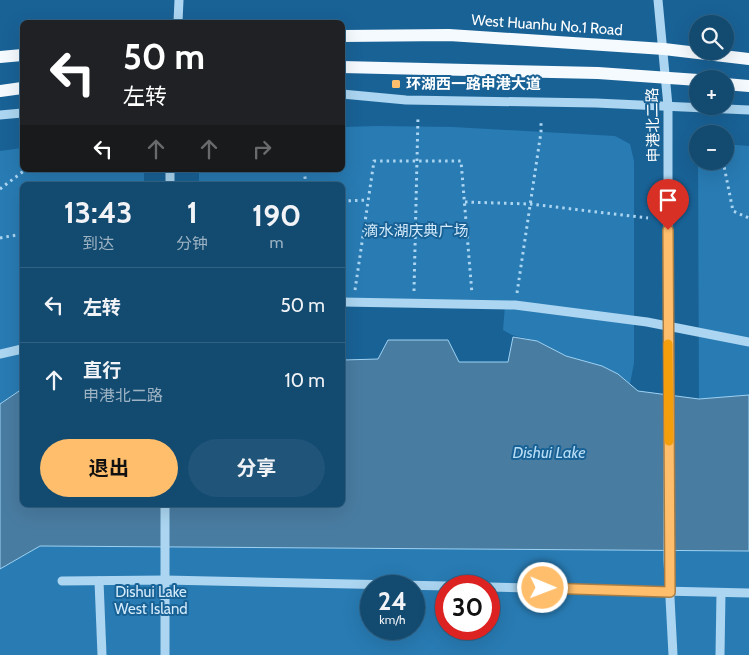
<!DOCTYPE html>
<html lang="zh">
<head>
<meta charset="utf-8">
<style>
  body { margin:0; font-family:Cabin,"Noto Sans SC",sans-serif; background:#205478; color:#f1f3f6; height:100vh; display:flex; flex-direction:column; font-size:19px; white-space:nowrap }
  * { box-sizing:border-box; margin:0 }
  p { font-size:16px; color:#9db3c3 }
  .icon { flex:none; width:28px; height:28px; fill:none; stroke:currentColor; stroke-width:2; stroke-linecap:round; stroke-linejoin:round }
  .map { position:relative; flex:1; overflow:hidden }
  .panel { position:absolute; left:20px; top:182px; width:325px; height:325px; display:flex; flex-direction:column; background:#134a70; border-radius:8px; box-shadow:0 5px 20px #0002,0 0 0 1px #326283 }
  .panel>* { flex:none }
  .banner { position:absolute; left:20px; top:20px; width:325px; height:152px; border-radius:8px; box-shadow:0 5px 20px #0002,0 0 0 1px #326283; background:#202124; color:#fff; overflow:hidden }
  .tools { position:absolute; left:689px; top:15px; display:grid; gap:10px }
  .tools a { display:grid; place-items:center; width:45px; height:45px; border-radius:50%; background:#134a70; box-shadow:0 5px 20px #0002,0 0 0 1px #326283; font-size:25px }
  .speed { position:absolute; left:360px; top:575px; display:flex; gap:10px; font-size:25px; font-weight:700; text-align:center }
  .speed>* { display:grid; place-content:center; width:65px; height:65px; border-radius:50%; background:#134a70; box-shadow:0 5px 20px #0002,0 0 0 1px #326283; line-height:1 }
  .speed small { font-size:12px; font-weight:400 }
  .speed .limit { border:8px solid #d22; background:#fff; color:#111 }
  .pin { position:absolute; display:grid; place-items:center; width:42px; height:42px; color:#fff; margin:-51px -21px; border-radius:50% 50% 50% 0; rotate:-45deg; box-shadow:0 0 5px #0007 }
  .pin .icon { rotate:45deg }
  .me { position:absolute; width:55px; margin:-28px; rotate:91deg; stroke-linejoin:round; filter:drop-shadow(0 0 4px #0008) }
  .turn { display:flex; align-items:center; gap:18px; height:105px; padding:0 20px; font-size:22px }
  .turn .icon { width:65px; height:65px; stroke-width:2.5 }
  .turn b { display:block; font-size:35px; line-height:42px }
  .lanes { display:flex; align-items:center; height:48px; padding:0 20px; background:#0003; justify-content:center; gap:25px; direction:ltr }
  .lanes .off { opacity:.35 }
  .eta { display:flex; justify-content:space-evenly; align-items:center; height:85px; text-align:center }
  .eta b { font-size:30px; font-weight:700; line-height:35px }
  .primary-button { display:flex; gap:10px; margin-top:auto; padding:10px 20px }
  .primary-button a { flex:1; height:58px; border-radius:30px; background:#ffbe6b; color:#111; font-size:20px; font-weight:700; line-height:58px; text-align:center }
  .primary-button a+a { background:#205478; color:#f1f3f6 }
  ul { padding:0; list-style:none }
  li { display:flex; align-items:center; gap:15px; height:75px; padding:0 20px; border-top:1px solid #326283 }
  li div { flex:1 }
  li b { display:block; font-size:19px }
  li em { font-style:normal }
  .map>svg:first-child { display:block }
  .green { fill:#287bb3; fill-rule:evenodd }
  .water { fill:#497ca1; stroke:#9ed2f3 }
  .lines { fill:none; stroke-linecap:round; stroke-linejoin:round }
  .path { stroke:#abd5f1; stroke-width:3; stroke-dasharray:2.5 4; stroke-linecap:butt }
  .minor { stroke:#abd5f1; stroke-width:9 }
  .major { stroke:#f5faff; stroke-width:12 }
  .route-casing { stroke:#a67c46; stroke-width:12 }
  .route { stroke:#ffbe6b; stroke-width:9 }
  .slow { stroke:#f59e0b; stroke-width:9 }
  .poi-dot { fill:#ffbe6b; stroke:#196296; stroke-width:2 }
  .labels { text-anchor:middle; stroke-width:4; stroke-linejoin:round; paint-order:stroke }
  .street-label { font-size:15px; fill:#fff; stroke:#196296 }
  .poi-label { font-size:15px; font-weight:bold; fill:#fff; stroke:#196296; text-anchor:start }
  .park-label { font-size:15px; fill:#d3ebfc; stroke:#196296 }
  .water-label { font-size:16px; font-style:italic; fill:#b8def7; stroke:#196296 }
</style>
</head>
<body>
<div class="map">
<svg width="749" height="655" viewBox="0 0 749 655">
  <rect width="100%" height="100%" fill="#196296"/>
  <!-- green -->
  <g class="green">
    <path d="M377 126 453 127 615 136 630 144 634 161V363L630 384C610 367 590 364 567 356 557 352 548 346 539 342 526 337 515 338 503 330L505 305 343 304 342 185H199V170H342L343 127Z"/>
    <polygon points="725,144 749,146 749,395 699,399 698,161 725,161"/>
    <polygon points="22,148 22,170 144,170 144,185 22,185 22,389 0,404 0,151"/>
    <path d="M40 546 749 551V655H0V569ZM371 586H414V629H371ZM446 586H489V629H446Z"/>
  </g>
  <!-- water -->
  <polygon class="water" points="513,337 537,341 566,356 602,366 618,374 638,391 699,399 749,395 749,551 40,546 0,569 0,404 22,389 22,505 342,505 343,360 378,359 388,340 448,340 459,362 508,362"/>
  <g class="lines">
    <!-- path -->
    <g class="path">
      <polyline points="723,161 733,211 749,218"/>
      <polyline points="304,170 306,185"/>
      <polyline points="0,189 25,170"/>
      <polyline points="342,201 368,200"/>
      <polyline points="465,202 530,204 648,218"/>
      <polyline points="0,238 22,234"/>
      <polyline points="355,290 374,161 461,161 472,294"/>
      <polyline points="414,291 418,116"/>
      <polyline points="517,293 541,132 541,120"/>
    </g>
    <!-- minor -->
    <g class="minor">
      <polyline points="658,0 668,106 668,560 673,655"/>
      <polyline points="178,22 179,0"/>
      <polyline points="342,94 406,100 596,103 749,110"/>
      <polyline points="0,115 22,113"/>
      <polyline points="170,185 170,170"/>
      <polyline points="342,302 515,305 647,322 749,342"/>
      <polyline points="0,354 22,349"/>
      <polyline points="62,581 165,580 447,586"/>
      <polyline points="99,581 102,655"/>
      <polyline points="489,587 749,593"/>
      <polyline points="165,655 165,505"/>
      <polyline points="720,655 721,593"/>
    </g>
    <!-- major -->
    <g class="major">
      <polyline points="342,36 449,35 664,49 749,59"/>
      <polyline points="0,57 22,55"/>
      <polyline points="342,67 598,73 698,80"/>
      <polyline points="725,84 749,86"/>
      <polyline points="0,91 22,88"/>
    </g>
  </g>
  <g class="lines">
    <defs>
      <polyline id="route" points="543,588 670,592 668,230"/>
    </defs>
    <!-- route casing -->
    <use href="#route" class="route-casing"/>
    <!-- route -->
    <use href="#route" class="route"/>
    <!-- slow -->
    <polyline class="slow" points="668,344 669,441"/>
  </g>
  <!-- markers -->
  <rect class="poi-dot" x="391" y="79" width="10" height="10" rx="2.5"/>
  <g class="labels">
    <!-- street labels -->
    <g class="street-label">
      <text transform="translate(547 25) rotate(4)" y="5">West Huanhu No.1 Road</text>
      <text transform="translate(653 125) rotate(-91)" y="5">申港北二路</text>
    </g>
    <!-- poi labels -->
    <g class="poi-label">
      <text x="406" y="89">环湖西一路申港大道</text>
    </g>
    <!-- park labels -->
    <g class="park-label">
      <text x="416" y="236">滴水湖庆典广场</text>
      <text x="151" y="597">Dishui Lake<tspan x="151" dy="17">West Island</tspan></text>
    </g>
    <!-- water labels -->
    <g class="water-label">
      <text x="549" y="458">Dishui Lake</text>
    </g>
  </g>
</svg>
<div class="tools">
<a><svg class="icon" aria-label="search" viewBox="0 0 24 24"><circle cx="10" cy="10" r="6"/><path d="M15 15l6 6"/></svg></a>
<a>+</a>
<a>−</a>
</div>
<div class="speed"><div>24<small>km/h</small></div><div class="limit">30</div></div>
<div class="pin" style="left:668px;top:230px;background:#d93025"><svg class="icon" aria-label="arrive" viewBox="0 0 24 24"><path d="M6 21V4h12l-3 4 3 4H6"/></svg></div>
<svg class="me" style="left:543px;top:588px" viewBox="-20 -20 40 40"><circle r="17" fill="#ffbe6b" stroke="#fff" stroke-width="3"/><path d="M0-11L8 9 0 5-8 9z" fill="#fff"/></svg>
<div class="banner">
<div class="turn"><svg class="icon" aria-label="left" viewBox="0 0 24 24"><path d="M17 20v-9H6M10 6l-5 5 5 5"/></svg><div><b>50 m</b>左转</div></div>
<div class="lanes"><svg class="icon" aria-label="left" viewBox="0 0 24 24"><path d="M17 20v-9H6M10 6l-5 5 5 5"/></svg><svg class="icon off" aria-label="ahead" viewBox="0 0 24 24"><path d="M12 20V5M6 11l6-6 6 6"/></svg><svg class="icon off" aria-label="ahead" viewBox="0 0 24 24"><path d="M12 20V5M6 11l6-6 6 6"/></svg><svg class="icon off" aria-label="right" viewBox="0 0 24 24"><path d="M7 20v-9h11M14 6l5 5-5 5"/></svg></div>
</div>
<section class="panel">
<div class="eta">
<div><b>13:43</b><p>到达</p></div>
<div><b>1</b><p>分钟</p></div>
<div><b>190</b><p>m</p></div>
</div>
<ul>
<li><svg class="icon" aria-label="left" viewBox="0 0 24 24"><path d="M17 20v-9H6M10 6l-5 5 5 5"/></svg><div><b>左转</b></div><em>50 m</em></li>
<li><svg class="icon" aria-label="ahead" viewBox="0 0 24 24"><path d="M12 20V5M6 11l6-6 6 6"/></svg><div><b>直行</b><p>申港北二路</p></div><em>10 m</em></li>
</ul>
<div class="primary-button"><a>退出</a><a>分享</a></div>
</section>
</div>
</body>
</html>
